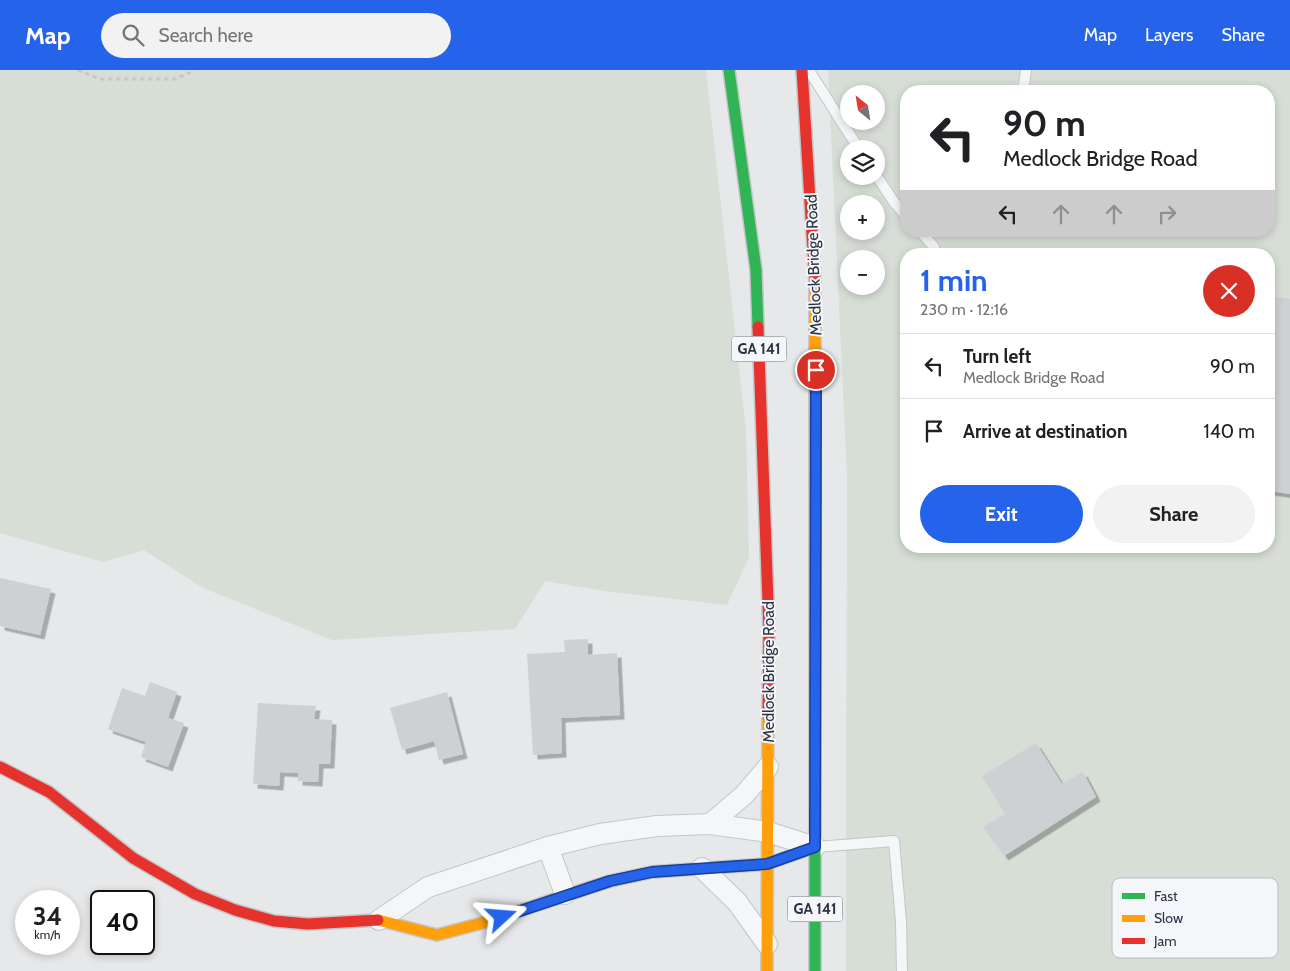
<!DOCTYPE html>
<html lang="en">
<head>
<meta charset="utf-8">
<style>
  body { margin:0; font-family:Cabin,sans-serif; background:#f2f2f2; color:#202124; height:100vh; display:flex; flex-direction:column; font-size:19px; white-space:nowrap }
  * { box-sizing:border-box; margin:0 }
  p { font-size:16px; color:#757577 }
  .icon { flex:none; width:28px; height:28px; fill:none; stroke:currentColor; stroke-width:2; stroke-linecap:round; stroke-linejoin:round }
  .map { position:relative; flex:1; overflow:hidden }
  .details { position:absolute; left:900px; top:178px; width:375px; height:305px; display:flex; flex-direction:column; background:#fff; border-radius:20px; box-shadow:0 2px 8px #0003 }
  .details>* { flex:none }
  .hud { position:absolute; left:900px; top:15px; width:375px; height:152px; border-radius:20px; box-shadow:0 2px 8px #0003; background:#fff; color:#202124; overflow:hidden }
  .needle { width:32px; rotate:330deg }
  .buttons { position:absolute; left:840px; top:15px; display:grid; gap:10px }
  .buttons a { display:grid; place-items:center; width:45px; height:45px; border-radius:50%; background:#fff; box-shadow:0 2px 8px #0003; font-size:25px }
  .speed { position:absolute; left:15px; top:820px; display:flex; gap:10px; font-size:25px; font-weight:700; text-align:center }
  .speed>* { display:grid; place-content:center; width:65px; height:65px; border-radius:50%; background:#fff; box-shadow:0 2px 8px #0003; line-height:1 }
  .speed small { font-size:12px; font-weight:400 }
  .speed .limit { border:2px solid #111; border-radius:8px; background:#fff; color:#111 }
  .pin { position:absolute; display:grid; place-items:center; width:42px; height:42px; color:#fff; margin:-21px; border:2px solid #fff; border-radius:50%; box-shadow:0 1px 5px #0007 }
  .me { position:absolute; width:55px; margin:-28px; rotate:71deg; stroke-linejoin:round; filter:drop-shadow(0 0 4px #0008) }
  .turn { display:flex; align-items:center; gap:18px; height:105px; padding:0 20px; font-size:22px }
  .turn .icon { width:65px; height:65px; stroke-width:2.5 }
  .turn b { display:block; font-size:35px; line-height:42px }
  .lanes { display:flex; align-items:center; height:48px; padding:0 20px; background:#0003; justify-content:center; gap:25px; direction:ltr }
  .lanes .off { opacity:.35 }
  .round { display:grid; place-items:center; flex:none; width:52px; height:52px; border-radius:26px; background:#f2f2f2 }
  .head { display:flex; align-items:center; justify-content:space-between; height:85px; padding:0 20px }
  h1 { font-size:30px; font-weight:700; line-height:38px; color:#2563eb }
  .cta { display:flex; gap:10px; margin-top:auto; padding:10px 20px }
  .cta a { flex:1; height:58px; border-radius:30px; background:#2563eb; color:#fff; font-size:20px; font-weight:700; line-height:58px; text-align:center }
  .cta a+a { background:#f2f2f2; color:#202124 }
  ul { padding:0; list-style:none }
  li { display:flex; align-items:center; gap:15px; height:65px; padding:0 20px; border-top:1px solid #e0e0e0 }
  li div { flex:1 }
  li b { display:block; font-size:19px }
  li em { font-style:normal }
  header { display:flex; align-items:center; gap:30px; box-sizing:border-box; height:70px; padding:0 25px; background:#2563eb; color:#fff }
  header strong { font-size:24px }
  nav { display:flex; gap:28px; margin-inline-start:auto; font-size:18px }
  .search { width:350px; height:45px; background:#f2f2f2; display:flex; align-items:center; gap:12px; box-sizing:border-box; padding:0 18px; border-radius:28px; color:#757577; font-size:19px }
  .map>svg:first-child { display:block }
  .green { fill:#d6ded6; fill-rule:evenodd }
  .building { fill:#ced0d3; filter:url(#shadow) }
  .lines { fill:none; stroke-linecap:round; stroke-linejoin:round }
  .lane-casing { stroke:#c4c6c8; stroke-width:12 }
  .street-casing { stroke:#c4c6c8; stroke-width:22 }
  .fast-casing { stroke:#c4c6c8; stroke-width:14 }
  .slow-casing { stroke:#c4c6c8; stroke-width:14 }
  .jam-casing { stroke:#c4c6c8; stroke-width:14 }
  .path { stroke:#c5c6ca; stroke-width:3; stroke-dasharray:4 4; stroke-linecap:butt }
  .lane { stroke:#f5f6f7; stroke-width:10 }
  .street { stroke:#f5f6f7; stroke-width:20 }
  .fast { stroke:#30b455; stroke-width:11 }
  .slow { stroke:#ff9f0a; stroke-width:11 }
  .jam { stroke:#e5322d; stroke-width:11 }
  .route-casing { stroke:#184099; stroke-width:12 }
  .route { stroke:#2563eb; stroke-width:9 }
  .labels { text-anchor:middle; stroke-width:4; stroke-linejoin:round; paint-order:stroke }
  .shield { fill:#f4f6f9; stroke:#676e7b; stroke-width:1 }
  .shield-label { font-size:15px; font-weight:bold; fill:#2b3445 }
  .street-label { font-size:16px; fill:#2b3445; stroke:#f4f6f9 }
  .key { fill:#f4f6f9; stroke:#b8bcc3; stroke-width:1 }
  .key-label { font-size:14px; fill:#2b3445 }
</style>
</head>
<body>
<header>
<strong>Map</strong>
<div class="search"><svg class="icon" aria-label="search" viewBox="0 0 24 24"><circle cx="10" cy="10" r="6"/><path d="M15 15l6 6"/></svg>Search here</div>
<nav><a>Map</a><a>Layers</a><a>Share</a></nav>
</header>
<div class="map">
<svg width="1290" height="901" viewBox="0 0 1290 901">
  <defs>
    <filter id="shadow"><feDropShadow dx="4.5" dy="4.5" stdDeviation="0" flood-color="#0004"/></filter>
  </defs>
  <rect width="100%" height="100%" fill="#e6e8ea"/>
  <!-- green -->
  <g class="green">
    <polygon points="0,0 706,0 746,360 749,487 727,535 604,521 545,511 515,559 332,570 203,518 144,480 103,492 0,463"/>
    <path d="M828 0H1290V901H846L847 406ZM906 21H1269V161H906ZM849 24H876V51H849ZM849 79H876V106H849ZM849 134H876V161H849ZM906 184H1269V476H906ZM849 189H876V216H849Z"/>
  </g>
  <!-- building -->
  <g class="building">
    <polygon points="1269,226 1290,229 1290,424 1269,421"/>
    <polygon points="0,508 51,519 40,565 0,556"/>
    <polygon points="588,569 588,585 617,583 620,645 561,648 562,683 533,685 527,584 565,582 564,570"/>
    <polygon points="150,612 177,622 168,648 184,653 168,697 141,687 146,672 108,659 122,618 145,626"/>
    <polygon points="447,622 463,684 439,690 434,671 402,680 390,638"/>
    <polygon points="258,633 316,636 314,649 332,650 330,694 319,694 318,712 298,711 298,703 280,702 279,716 253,714"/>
    <polygon points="1036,673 1062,714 1083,702 1096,727 1004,786 983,757 1005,744 982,706"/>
  </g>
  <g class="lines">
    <defs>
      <g id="lane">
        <polyline points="810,2 859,79"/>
        <polyline points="1023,21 1026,0"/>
        <polyline points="876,105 894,132 906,146"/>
        <polyline points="920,161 934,177"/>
        <polyline points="816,777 894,771 901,852 902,901"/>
      </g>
      <g id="street">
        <polyline points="710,754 744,725 768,697"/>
        <polyline points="548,777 565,824"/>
        <polyline points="702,798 737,832 767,874"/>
        <polyline points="379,850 428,817 548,777 600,764 657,756 710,754 768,762 815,777"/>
      </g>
      <g id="fast">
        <polyline points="729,0 756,200 758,257"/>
        <polyline points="564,826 610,811 652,802 767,794 815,777"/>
        <polyline points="815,901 815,610"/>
      </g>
      <g id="slow">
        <polyline points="815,610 815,212"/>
        <polyline points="378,850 437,865 486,852 564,826"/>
        <polyline points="767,901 768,646"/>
      </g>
      <g id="jam">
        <polyline points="802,0 815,212"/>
        <polyline points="758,257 769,560 768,646"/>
        <polyline points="0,697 49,722 133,788 195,824 235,840 274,851 308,854 378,850"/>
      </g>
    </defs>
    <!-- lane casing -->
    <use href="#lane" class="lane-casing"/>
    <!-- street casing -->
    <use href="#street" class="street-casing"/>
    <!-- fast casing -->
    <use href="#fast" class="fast-casing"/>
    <!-- slow casing -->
    <use href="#slow" class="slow-casing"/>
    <!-- jam casing -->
    <use href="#jam" class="jam-casing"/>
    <!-- path -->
    <polyline class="path" points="78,0 100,9 176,9 195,0"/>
    <!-- lane -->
    <use href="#lane" class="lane"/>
    <!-- street -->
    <use href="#street" class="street"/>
    <!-- fast -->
    <use href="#fast" class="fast"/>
    <!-- slow -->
    <use href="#slow" class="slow"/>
    <!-- jam -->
    <use href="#jam" class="jam"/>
  </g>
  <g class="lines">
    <defs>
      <polyline id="route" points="502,847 610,811 652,802 767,794 815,777 816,300"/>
    </defs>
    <!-- route casing -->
    <use href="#route" class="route-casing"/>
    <!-- route -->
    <use href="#route" class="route"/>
  </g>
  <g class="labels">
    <!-- shield labels -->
    <g class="shield">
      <rect x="731.5" y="266.5" width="55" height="25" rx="4"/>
      <rect x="787.5" y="826.5" width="55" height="25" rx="4"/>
    </g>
    <g class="shield-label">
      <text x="759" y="284">GA 141</text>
      <text x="815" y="844">GA 141</text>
    </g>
    <!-- street labels -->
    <g class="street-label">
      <text transform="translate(813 195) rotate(-92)" y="6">Medlock Bridge Road</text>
      <text transform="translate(768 602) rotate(-90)" y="6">Medlock Bridge Road</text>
    </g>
  </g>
  <!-- legend -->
  <rect x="1112" y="808" width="166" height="80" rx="8" class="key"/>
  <rect x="1122" y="823" width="23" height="6" fill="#30b455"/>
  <rect x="1122" y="845" width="23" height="7" fill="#ff9f0a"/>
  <rect x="1122" y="868" width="23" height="6" fill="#e5322d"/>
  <g class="key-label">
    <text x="1154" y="831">Fast</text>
    <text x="1154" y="853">Slow</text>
    <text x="1154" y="876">Jam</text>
  </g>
</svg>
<div class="buttons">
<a><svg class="needle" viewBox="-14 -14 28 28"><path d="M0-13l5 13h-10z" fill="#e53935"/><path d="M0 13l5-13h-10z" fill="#757577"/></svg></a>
<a><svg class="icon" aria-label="layers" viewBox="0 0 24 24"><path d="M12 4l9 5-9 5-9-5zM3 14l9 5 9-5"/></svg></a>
<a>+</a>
<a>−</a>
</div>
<div class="speed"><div>34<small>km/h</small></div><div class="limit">40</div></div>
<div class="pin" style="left:816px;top:300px;background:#d93025"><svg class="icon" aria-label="arrive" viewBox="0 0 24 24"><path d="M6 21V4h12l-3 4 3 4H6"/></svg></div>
<svg class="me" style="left:502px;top:847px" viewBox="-20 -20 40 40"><path d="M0-17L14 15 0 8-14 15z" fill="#2563eb" stroke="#fff" stroke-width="4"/></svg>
<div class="hud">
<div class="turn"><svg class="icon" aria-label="left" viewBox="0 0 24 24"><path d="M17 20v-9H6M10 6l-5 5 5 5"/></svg><div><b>90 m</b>Medlock Bridge Road</div></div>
<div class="lanes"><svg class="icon" aria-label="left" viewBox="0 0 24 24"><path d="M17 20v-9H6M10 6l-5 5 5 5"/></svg><svg class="icon off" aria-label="ahead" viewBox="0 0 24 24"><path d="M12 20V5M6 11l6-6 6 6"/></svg><svg class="icon off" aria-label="ahead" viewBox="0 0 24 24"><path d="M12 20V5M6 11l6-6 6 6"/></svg><svg class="icon off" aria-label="right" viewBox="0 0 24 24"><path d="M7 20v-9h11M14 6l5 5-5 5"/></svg></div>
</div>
<section class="details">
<div class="head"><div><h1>1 min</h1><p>230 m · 12:16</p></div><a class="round" style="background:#d93025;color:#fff"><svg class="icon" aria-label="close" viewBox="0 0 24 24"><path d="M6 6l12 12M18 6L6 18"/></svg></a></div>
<ul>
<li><svg class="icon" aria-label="left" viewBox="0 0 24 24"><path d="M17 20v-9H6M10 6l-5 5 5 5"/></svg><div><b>Turn left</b><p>Medlock Bridge Road</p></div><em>90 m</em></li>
<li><svg class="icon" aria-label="arrive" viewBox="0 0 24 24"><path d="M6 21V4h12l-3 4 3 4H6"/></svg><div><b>Arrive at destination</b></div><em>140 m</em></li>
</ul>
<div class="cta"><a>Exit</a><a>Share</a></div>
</section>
</div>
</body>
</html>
